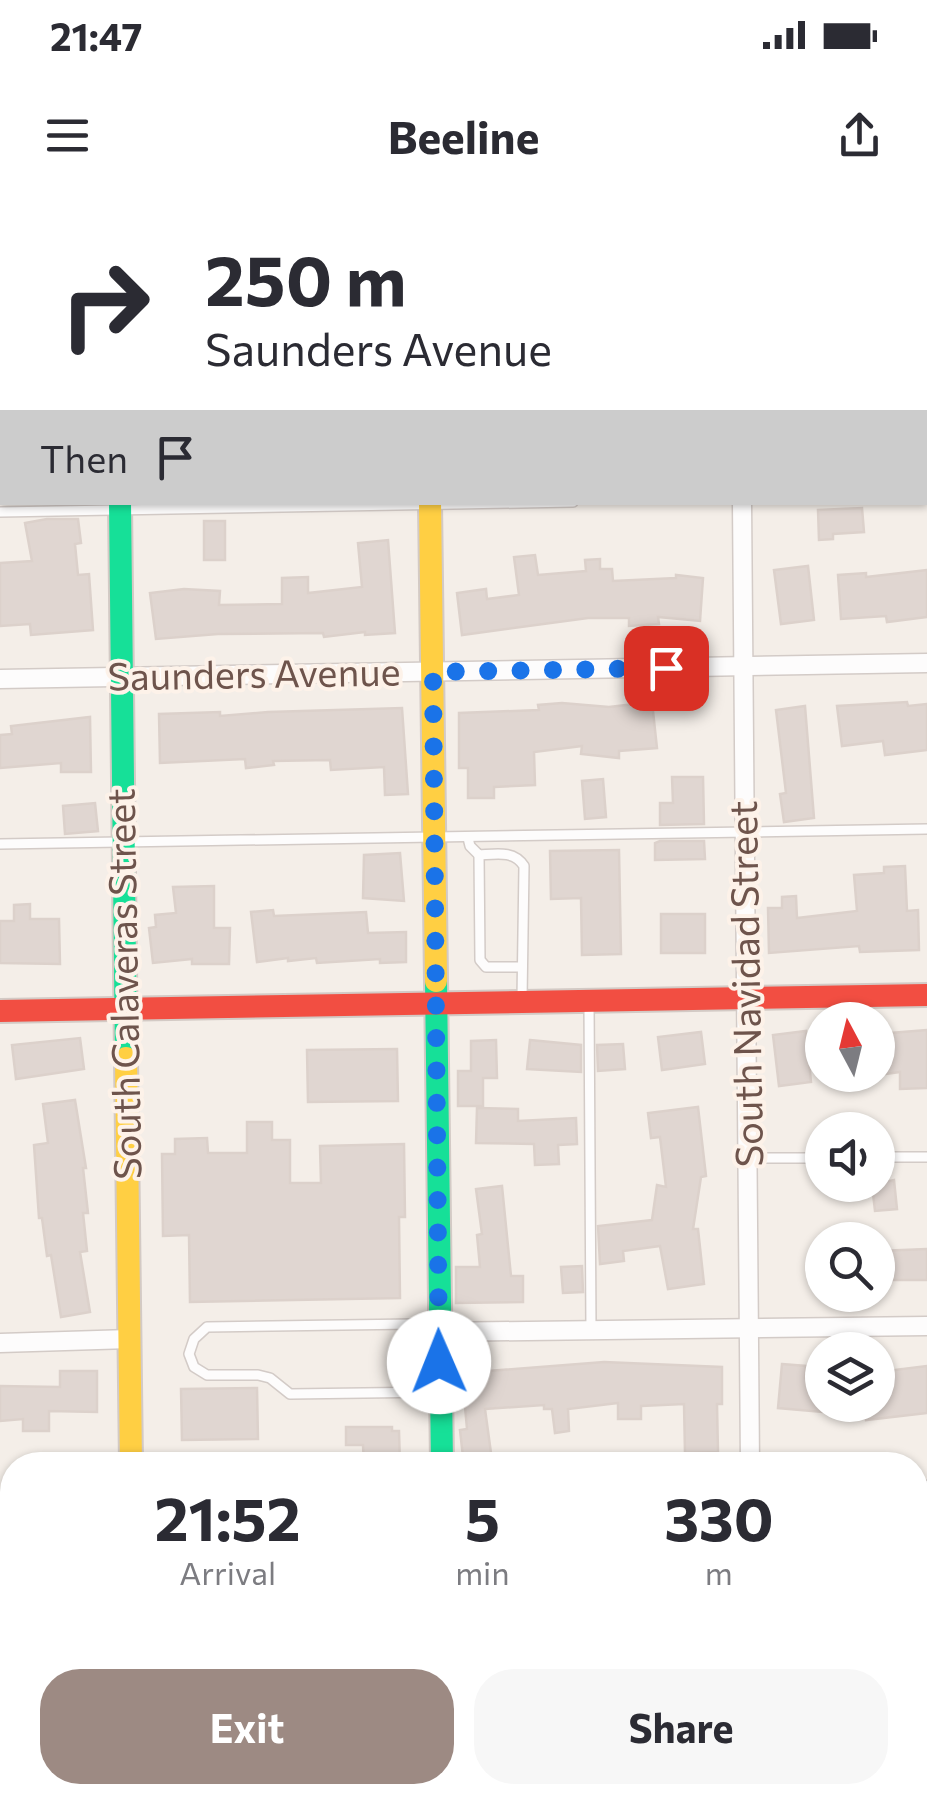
<!DOCTYPE html>
<html lang="en">
<head>
<meta charset="utf-8">
<style>
  body { margin:0; font-family:Commissioner,sans-serif; background:#f7f7f7; color:#2b2b33; height:100vh; display:flex; flex-direction:column; font-size:38px; white-space:nowrap }
  * { box-sizing:border-box; margin:0 }
  p { font-size:32px; color:#7c7c81 }
  .icon { flex:none; width:55px; height:55px; fill:none; stroke:currentColor; stroke-width:2; stroke-linecap:round; stroke-linejoin:round }
  .map { position:relative; flex:1; overflow:hidden }
  .panel { position:absolute; left:0px; top:1252px; width:928px; height:352px; display:flex; flex-direction:column; background:#fff; border-radius:40px 40px 0 0; box-shadow:0 2px 8px #0004 }
  .panel>* { flex:none }
  .top-card { position:absolute; left:0px; top:0px; width:928px; height:305px; box-shadow:0 2px 8px #0004; background:#fff; color:#2b2b33; overflow:hidden }
  .needle { width:65px; rotate:353deg }
  .buttons { position:absolute; left:805px; top:802px; display:grid; gap:20px }
  .buttons a { display:grid; place-items:center; width:90px; height:90px; border-radius:50%; background:#fff; box-shadow:0 2px 8px #0004; font-size:50px }
  .pin { position:absolute; display:grid; place-items:center; width:85px; height:85px; color:#fff; margin:-42px; border-radius:20px; box-shadow:0 5px 15px #0006 }
  .me { position:absolute; width:110px; margin:-55px; rotate:359deg; stroke-linejoin:round; filter:drop-shadow(0 0 8px #0008) }
  .turn { display:flex; align-items:center; gap:35px; height:210px; padding:0 40px; font-size:45px }
  .turn .icon { width:130px; height:130px; stroke-width:2.5 }
  .turn b { display:block; font-size:70px; line-height:85px }
  .then { display:flex; align-items:center; height:95px; padding:0 40px; background:#0003; gap:20px; font-size:38px }
  .eta { display:flex; justify-content:space-evenly; align-items:center; height:170px; text-align:center }
  .eta b { font-size:60px; font-weight:700; line-height:70px }
  .button { display:flex; gap:20px; margin-top:auto; padding:20px 40px }
  .button a { flex:1; height:115px; border-radius:40px; background:#9d8a83; color:#fff; font-size:40px; font-weight:700; line-height:115px; text-align:center }
  .button a+a { background:#f7f7f7; color:#2b2b33 }
  .status { display:flex; justify-content:space-between; align-items:center; height:70px; padding:0 50px; background:#fff; direction:ltr }
  .status svg { height:28px; fill:currentColor }
  header { display:flex; justify-content:space-between; align-items:center; height:130px; padding:0 40px; background:#fff; font-size:45px; font-weight:700 }
  .map>svg:first-child { display:block }
  .building { fill:#e0d6d1; stroke:#dcd1cb; stroke-width:2.5 }
  .lines { fill:none; stroke-linecap:round; stroke-linejoin:round }
  .lane-casing { stroke:#d3cbc7; stroke-width:12 }
  .street-casing { stroke:#d3cbc7; stroke-width:21 }
  .fast-casing { stroke:#d3cac5; stroke-width:26 }
  .slow-casing { stroke:#d3cac5; stroke-width:26 }
  .jam-casing { stroke:#d3cac5; stroke-width:26 }
  .lane { stroke:#fdfcfc; stroke-width:9 }
  .street { stroke:#fdfcfc; stroke-width:18 }
  .fast { stroke:#16e098; stroke-width:22 }
  .slow { stroke:#ffcf43; stroke-width:22 }
  .jam { stroke:#f24e42; stroke-width:22 }
  .route { stroke:#1a73e8; stroke-width:18; stroke-dasharray:0 32.4 }
  .labels { text-anchor:middle; stroke-width:8; stroke-linejoin:round; paint-order:stroke }
  .street-label { font-size:38px; fill:#6e544c; stroke:#fdf2e9 }
</style>
</head>
<body>
<div class="status"><b>21:47</b><svg viewBox="0 0 49 12"><path d="M0 12V9h3v3zM5 12V6h3v6zM10 12V3h3v9zM15 12V0h3v12zM26 1h20v11H26zM47 4h2v5h-2z"/></svg></div>
<header><svg class="icon" aria-label="menu" viewBox="0 0 24 24"><path d="M4 6h16M4 12h16M4 18h16"/></svg>Beeline<svg class="icon" aria-label="share" viewBox="0 0 24 24"><path d="M12 15V3M7 8l5-5 5 5M5 13v7h14v-7"/></svg></header>
<div class="map">
<svg width="927" height="1604" viewBox="0 0 927 1604">
  <rect width="100%" height="100%" fill="#f4eee8"/>
  <!-- building -->
  <g class="building">
    <polygon points="862,308 864,332 833,334 833,339 819,340 818,310"/>
    <polygon points="47,319 78,319 81,343 75,344 78,375 89,374 93,430 31,435 30,424 0,426 0,363 32,361 25,323"/>
    <rect x="204" y="321" width="21" height="39"/>
    <polygon points="388,340 395,433 365,435 365,432 324,437 323,433 218,434 156,439 150,393 184,389 220,391 219,405 282,404 282,378 308,377 308,393 362,387 358,343"/>
    <polygon points="535,355 538,375 586,371 585,360 600,359 600,369 612,369 613,381 676,378 676,375 703,378 700,421 658,417 659,424 629,426 629,418 588,418 462,435 457,393 486,389 487,399 519,395 514,357"/>
    <polygon points="808,366 814,420 781,424 774,370"/>
    <polygon points="927,370 927,417 887,422 886,416 841,419 838,375 866,373 866,377"/>
    <polygon points="652,502 657,548 619,551 619,558 581,554 582,546 534,552 535,585 494,587 494,598 468,598 468,568 459,568 459,513 539,510 538,505 562,503 609,507"/>
    <polygon points="907,502 908,506 927,504 927,550 885,555 883,541 842,546 837,506"/>
    <polygon points="805,506 814,618 784,622 780,594 786,593 776,510"/>
    <polygon points="402,508 408,594 385,595 384,567 331,570 330,560 273,561 274,565 246,568 245,559 160,563 159,514 220,512 220,516 268,512"/>
    <polygon points="90,517 91,572 61,572 61,563 0,568 0,535 12,534 11,526"/>
    <polygon points="672,577 703,577 704,624 660,625 660,603 673,603"/>
    <polygon points="603,579 606,617 585,619 582,581"/>
    <polygon points="95,603 98,631 65,634 63,606"/>
    <polygon points="660,641 704,641 705,659 655,660 655,643"/>
    <polygon points="619,650 621,754 582,755 581,698 551,699 550,651"/>
    <polygon points="400,653 404,701 363,698 364,655"/>
    <polygon points="905,666 907,711 918,710 919,750 860,752 859,746 769,753 768,708 782,708 782,697 796,696 797,718 857,711 854,675 884,673 884,667"/>
    <polygon points="214,686 214,728 230,728 229,764 192,764 192,759 153,763 149,728 156,727 155,715 176,713 173,687"/>
    <polygon points="30,704 30,719 59,719 60,764 0,763 0,721 14,721 14,705"/>
    <polygon points="273,710 274,716 366,712 368,733 406,732 406,762 380,763 380,759 317,763 316,758 288,761 288,758 257,762 251,712"/>
    <rect x="661" y="714" width="44" height="39"/>
    <polygon points="927,830 927,888 900,889 900,872 878,875 878,834"/>
    <polygon points="806,831 811,882 779,886 773,835"/>
    <polygon points="701,832 705,864 662,870 658,837"/>
    <polygon points="80,838 84,869 16,879 12,845"/>
    <polygon points="496,840 497,878 483,878 483,906 458,906 458,871 471,871 471,841"/>
    <polygon points="530,840 581,845 581,872 527,869"/>
    <polygon points="623,844 625,869 598,871 597,845"/>
    <polygon points="397,849 398,901 308,902 307,850"/>
    <polygon points="75,900 86,968 83,968 88,1013 83,1013 87,1051 80,1052 90,1112 61,1117 51,1055 47,1056 42,1018 39,1018 34,945 48,943 43,904"/>
    <polygon points="698,907 706,976 701,977 693,1029 698,1029 704,1084 668,1089 660,1046 623,1051 624,1061 600,1064 598,1026 652,1020 657,985 666,987 660,937 651,938 648,913"/>
    <polygon points="477,908 518,909 518,921 576,918 577,944 558,945 559,964 535,965 534,944 476,943"/>
    <polygon points="247,922 272,922 272,940 290,940 290,983 321,983 320,946 404,944 405,1017 399,1017 400,1098 190,1102 189,1035 163,1036 162,954 175,954 175,939 207,938 208,953 247,953"/>
    <polygon points="894,980 897,1009 875,1011 872,985"/>
    <polygon points="502,986 511,1076 523,1076 523,1102 456,1103 456,1067 480,1067 477,1035 482,1034 476,989"/>
    <polygon points="927,1049 927,1080 878,1080 878,1051"/>
    <polygon points="582,1066 583,1092 563,1093 561,1067"/>
    <polygon points="604,1162 722,1167 722,1204 717,1204 718,1252 685,1253 684,1204 641,1206 641,1219 618,1219 618,1203 568,1209 569,1231 555,1233 552,1209 544,1209 544,1205 485,1209 491,1253 463,1257 460,1230 467,1229 462,1173"/>
    <polygon points="782,1164 806,1166 805,1178 822,1176 822,1212 778,1208"/>
    <polygon points="927,1166 927,1213 866,1220 864,1205 878,1205 878,1172"/>
    <polygon points="60,1171 97,1171 97,1212 49,1211 49,1231 23,1231 23,1219 0,1221 0,1186 60,1187"/>
    <polygon points="257,1188 258,1239 182,1240 181,1189"/>
    <polygon points="346,1227 392,1227 392,1231 399,1231 400,1265 364,1265 363,1245 346,1245"/>
  </g>
  <g class="lines">
    <defs>
      <g id="lane">
        <polyline points="925,296 927,296"/>
        <polyline points="0,312 573,302"/>
        <path d="M468 638 470 646 479 655C496 654 514 650 524 666L522 799"/>
        <polyline points="0,644 927,629"/>
        <polyline points="479,655 480,760 486,767 521,767"/>
        <polyline points="589,803 591,1130"/>
        <polyline points="878,957 927,957"/>
        <polyline points="748,958 822,958"/>
        <polyline points="436,1131 413,1124 207,1127 194,1139 189,1154 194,1167 207,1175 258,1175 270,1178 290,1194 438,1192"/>
      </g>
      <g id="street">
        <polyline points="133,0 133,2"/>
        <polyline points="429,0 429,2"/>
        <polyline points="734,0 734,2"/>
        <polyline points="925,131 927,131"/>
        <polyline points="0,149 2,149"/>
        <polyline points="742,302 750,1265"/>
        <polyline points="0,479 927,463"/>
        <polyline points="438,1132 927,1126"/>
        <polyline points="0,1143 130,1139"/>
        <polyline points="915,1290 927,1290"/>
        <polyline points="915,1456 927,1456"/>
        <polyline points="0,1471 12,1471"/>
        <polyline points="134,1592 134,1604"/>
        <polyline points="446,1592 447,1604"/>
        <polyline points="754,1592 754,1604"/>
      </g>
      <g id="fast">
        <polyline points="120,302 126,858"/>
        <polyline points="436,781 442,1265"/>
      </g>
      <g id="slow">
        <polyline points="430,302 436,781"/>
        <polyline points="126,858 131,1265"/>
      </g>
      <polyline id="jam" points="0,811 927,795"/>
    </defs>
    <!-- lane casing -->
    <use href="#lane" class="lane-casing"/>
    <!-- street casing -->
    <use href="#street" class="street-casing"/>
    <!-- fast casing -->
    <use href="#fast" class="fast-casing"/>
    <!-- slow casing -->
    <use href="#slow" class="slow-casing"/>
    <!-- jam casing -->
    <use href="#jam" class="jam-casing"/>
    <!-- lane -->
    <use href="#lane" class="lane"/>
    <!-- street -->
    <use href="#street" class="street"/>
    <!-- fast -->
    <use href="#fast" class="fast"/>
    <!-- slow -->
    <use href="#slow" class="slow"/>
    <!-- jam -->
    <use href="#jam" class="jam"/>
  </g>
  <g class="lines">
    <!-- route -->
    <polyline class="route" points="439,1162 433,472 666,468"/>
  </g>
  <g class="labels">
    <!-- street labels -->
    <g class="street-label">
      <text transform="translate(254 475) rotate(-1)" y="13">Saunders Avenue</text>
      <text transform="translate(125 784) rotate(-91)" y="13">South Calaveras Street</text>
      <text transform="translate(747 784) rotate(-91)" y="13">South Navidad Street</text>
    </g>
  </g>
</svg>
<div class="buttons">
<a><svg class="needle" viewBox="-14 -14 28 28"><path d="M0-13l5 13h-10z" fill="#e53935"/><path d="M0 13l5-13h-10z" fill="#7c7c81"/></svg></a>
<a><svg class="icon" aria-label="sound" viewBox="0 0 24 24"><path d="M4 9h4l5-4v14l-5-4H4zM17 9q2 3 0 6"/></svg></a>
<a><svg class="icon" aria-label="search" viewBox="0 0 24 24"><circle cx="10" cy="10" r="6"/><path d="M15 15l6 6"/></svg></a>
<a><svg class="icon" aria-label="layers" viewBox="0 0 24 24"><path d="M12 4l9 5-9 5-9-5zM3 14l9 5 9-5"/></svg></a>
</div>
<div class="pin" style="left:666px;top:468px;background:#d93025"><svg class="icon" aria-label="arrive" viewBox="0 0 24 24"><path d="M6 21V4h12l-3 4 3 4H6"/></svg></div>
<svg class="me" style="left:439px;top:1162px" viewBox="-20 -20 40 40"><circle r="19" fill="#fff"/><path d="M0-13L10 11 0 6-10 11z" fill="#1a73e8"/></svg>
<div class="top-card">
<div class="turn"><svg class="icon" aria-label="right" viewBox="0 0 24 24"><path d="M7 20v-9h11M14 6l5 5-5 5"/></svg><div><b>250 m</b>Saunders Avenue</div></div>
<div class="then">Then<svg class="icon" aria-label="arrive" viewBox="0 0 24 24"><path d="M6 21V4h12l-3 4 3 4H6"/></svg></div>
</div>
<section class="panel">
<div class="eta">
<div><b>21:52</b><p>Arrival</p></div>
<div><b>5</b><p>min</p></div>
<div><b>330</b><p>m</p></div>
</div>
<div class="button"><a>Exit</a><a>Share</a></div>
</section>
</div>
</body>
</html>
